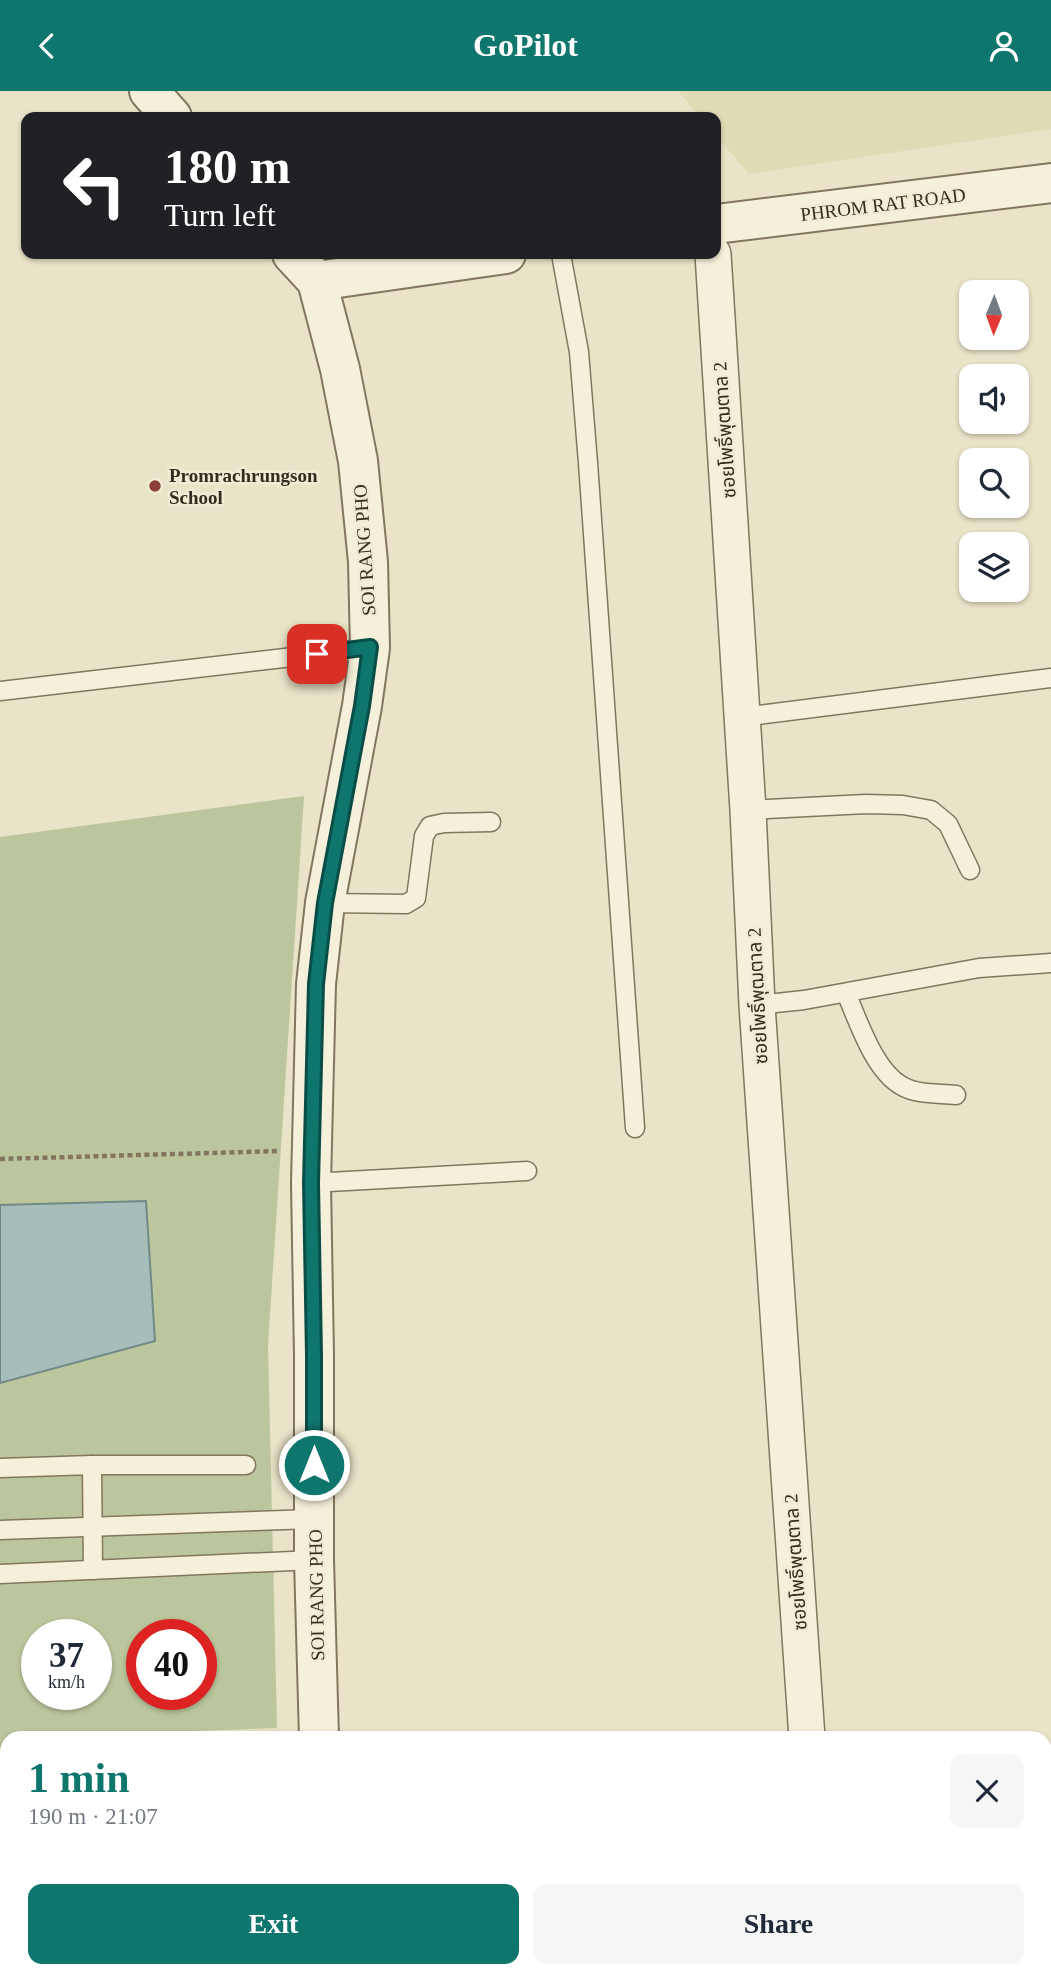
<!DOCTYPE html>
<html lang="en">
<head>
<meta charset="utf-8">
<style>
  body { margin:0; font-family:"Times New Roman","Noto Sans Thai",serif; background:#f6f6f7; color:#1f2937; height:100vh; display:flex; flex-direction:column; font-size:26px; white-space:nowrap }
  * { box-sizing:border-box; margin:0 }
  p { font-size:23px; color:#747a83 }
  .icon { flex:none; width:38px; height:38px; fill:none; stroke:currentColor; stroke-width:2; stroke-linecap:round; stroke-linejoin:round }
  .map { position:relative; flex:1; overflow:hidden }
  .sheet { position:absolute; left:0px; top:1640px; width:1052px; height:247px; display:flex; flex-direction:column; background:#fff; border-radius:21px 21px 0 0; box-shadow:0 2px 5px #0004 }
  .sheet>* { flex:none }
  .guide { position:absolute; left:21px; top:21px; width:700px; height:147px; border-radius:14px; box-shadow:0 2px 5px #0004; background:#202124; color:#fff; overflow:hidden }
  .needle { width:46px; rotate:181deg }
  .buttons { position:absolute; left:959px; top:189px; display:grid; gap:14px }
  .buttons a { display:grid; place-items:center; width:70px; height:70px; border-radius:14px; background:#fff; box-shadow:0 2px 5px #0004; font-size:35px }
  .speed { position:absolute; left:21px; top:1528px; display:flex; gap:14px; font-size:35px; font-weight:700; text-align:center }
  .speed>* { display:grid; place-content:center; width:91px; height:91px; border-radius:50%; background:#fff; box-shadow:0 2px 5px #0004; line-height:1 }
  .speed small { font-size:18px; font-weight:400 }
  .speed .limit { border:10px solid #d22; background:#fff; color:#111 }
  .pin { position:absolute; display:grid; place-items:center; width:60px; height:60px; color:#fff; margin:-30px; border-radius:14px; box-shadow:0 4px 10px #0006 }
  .me { position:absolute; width:77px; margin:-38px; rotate:0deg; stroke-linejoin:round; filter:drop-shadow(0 0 5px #0008) }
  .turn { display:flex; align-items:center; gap:24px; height:147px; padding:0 28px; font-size:32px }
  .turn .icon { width:91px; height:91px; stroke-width:2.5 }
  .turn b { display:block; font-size:49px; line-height:60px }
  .round { display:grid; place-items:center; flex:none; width:74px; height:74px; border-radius:14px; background:#f6f6f7 }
  .overview { display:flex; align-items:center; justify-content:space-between; height:119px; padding:0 28px }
  h1 { font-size:42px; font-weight:700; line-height:52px; color:#0f766e }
  .action { display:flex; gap:14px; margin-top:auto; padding:14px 28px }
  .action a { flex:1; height:80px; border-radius:14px; background:#0f766e; color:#fff; font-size:28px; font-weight:700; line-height:80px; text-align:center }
  .action a+a { background:#f6f6f7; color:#1f2937 }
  header { display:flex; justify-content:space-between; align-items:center; height:91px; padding:0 28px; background:#0f766e; color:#fff; font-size:32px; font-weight:700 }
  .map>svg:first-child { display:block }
  .farmland { fill:#dedcb5 }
  .green { fill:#bcc69c; fill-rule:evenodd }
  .water { fill:#a7bdba; stroke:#6f8a87; stroke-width:2 }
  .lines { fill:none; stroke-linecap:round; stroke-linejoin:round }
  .service-casing { stroke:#82765e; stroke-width:21 }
  .minor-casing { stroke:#82765e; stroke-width:38 }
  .tertiary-casing { stroke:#82765e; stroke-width:42 }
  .path { stroke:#82765e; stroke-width:4.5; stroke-dasharray:5 3.5; stroke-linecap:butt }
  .service { stroke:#f5f0d9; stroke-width:18 }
  .minor { stroke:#f5f0d9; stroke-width:35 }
  .tertiary { stroke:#f5f0d9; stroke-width:38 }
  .route-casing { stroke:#0a4d48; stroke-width:18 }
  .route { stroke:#0f766e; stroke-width:12 }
  .poi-dot { fill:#8a4036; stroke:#f1edd5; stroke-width:2.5 }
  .labels { text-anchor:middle; stroke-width:5; stroke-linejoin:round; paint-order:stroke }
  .street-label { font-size:19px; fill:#342d20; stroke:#f1edd5 }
  .poi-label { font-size:19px; font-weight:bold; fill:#342d20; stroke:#f1edd5; text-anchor:start }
</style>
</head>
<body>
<header><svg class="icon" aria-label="back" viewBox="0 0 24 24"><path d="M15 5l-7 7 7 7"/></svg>GoPilot<svg class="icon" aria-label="person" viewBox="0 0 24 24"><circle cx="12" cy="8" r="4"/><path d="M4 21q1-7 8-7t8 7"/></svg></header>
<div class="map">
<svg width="1051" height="1885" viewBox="0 0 1051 1885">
  <rect width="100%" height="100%" fill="#e9e3c7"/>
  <!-- farmland -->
  <polygon class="farmland" points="678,0 1051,0 1051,38 749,83 716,45 716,26 700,26"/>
  <!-- green -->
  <g class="green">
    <path d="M304 705 268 1254 277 1637 58 1645V1647H7V1880H15L0 1884V1292L155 1249 146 1111 0 1114V746ZM37 1544H96V1603H37ZM142 1544H201V1603H142Z"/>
    <polygon points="174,1880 281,1880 282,1885 154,1885"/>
  </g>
  <!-- water -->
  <polygon class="water" points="146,1110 155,1250 0,1292 0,1114"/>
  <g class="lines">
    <defs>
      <g id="service">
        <polyline points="561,163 579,261 588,372 635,1037"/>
        <polyline points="0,600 370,557"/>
        <polyline points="742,626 1051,587"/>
        <polyline points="748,719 866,713 903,714 931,719 948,733 970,779"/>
        <polyline points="325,812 406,813 416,807 424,745 430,735 444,732 491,731"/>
        <path d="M846 902C858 929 874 980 902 995 917 1004 939 1002 956 1004"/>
        <polyline points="757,914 804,909 979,877 1051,872"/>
        <polyline points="311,1092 527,1080"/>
        <polyline points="92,1374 246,1374"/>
        <polyline points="0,1377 92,1374 93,1479"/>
        <polyline points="0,1439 314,1428"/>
        <polyline points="0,1483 314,1469"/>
        <polyline points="0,1867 7,1865"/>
      </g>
      <g id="minor">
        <polyline points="713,163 748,719 757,914 807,1647"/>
        <polyline points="823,1880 824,1885"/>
        <polyline points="71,1885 90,1880"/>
      </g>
      <g id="tertiary">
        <polyline points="149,0 172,26"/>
        <polyline points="716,133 1051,92"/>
        <polyline points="292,163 317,190 340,278 358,370 368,471 370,557 362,615 325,812 316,893 311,1092 314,1265 314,1469 319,1647"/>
        <polyline points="317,190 506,163"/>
        <polyline points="335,1880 336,1885"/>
      </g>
    </defs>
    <!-- service casing -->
    <use href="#service" class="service-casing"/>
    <!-- minor casing -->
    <use href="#minor" class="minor-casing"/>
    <!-- tertiary casing -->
    <use href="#tertiary" class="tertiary-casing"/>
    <!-- path -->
    <polyline class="path" points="0,1068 279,1060"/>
    <!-- service -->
    <use href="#service" class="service"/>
    <!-- minor -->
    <use href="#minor" class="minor"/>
    <!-- tertiary -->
    <use href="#tertiary" class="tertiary"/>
  </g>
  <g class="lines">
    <defs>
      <polyline id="route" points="314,1374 314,1265 311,1092 316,893 325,812 362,615 370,556 317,563"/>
    </defs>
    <!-- route casing -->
    <use href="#route" class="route-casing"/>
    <!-- route -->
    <use href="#route" class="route"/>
  </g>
  <!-- markers -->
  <circle class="poi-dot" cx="155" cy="395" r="7"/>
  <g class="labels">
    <!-- street labels -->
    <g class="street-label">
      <text transform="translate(883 113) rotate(-7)" y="7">PHROM RAT ROAD</text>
      <text transform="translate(724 339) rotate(-94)" y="7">ซอยโพธิ์พุฒตาล 2</text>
      <text transform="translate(364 459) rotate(-94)" y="7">SOI RANG PHO</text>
      <text transform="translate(757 905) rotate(-93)" y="7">ซอยโพธิ์พุฒตาล 2</text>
      <text transform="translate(795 1471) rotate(-94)" y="7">ซอยโพธิ์พุฒตาล 2</text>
      <text transform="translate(316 1504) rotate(-91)" y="7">SOI RANG PHO</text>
    </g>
    <!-- poi labels -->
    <g class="poi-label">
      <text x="169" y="391">Promrachrungson<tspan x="169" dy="22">School</tspan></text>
    </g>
  </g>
</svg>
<div class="buttons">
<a><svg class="needle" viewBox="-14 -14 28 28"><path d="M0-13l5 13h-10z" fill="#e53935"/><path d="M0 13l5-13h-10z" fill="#747a83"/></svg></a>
<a><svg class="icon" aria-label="sound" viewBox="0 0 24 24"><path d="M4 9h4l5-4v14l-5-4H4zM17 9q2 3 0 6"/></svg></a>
<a><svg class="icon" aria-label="search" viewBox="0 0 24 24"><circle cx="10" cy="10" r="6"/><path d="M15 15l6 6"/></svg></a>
<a><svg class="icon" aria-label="layers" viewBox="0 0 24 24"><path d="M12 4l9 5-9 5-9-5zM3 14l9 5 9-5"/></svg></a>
</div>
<div class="speed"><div>37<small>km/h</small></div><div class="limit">40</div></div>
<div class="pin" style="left:317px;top:563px;background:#d93025"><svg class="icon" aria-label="arrive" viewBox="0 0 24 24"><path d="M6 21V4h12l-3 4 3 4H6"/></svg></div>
<svg class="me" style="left:314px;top:1374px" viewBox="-20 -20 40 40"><circle r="17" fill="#0f766e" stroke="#fff" stroke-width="3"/><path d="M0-11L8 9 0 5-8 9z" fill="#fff"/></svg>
<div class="guide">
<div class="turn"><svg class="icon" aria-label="left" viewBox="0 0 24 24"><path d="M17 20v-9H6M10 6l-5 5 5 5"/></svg><div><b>180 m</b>Turn left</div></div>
</div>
<section class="sheet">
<div class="overview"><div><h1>1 min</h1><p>190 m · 21:07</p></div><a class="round"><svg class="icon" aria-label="close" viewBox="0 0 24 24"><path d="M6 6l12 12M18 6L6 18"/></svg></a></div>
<div class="action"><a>Exit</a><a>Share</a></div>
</section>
</div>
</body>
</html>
